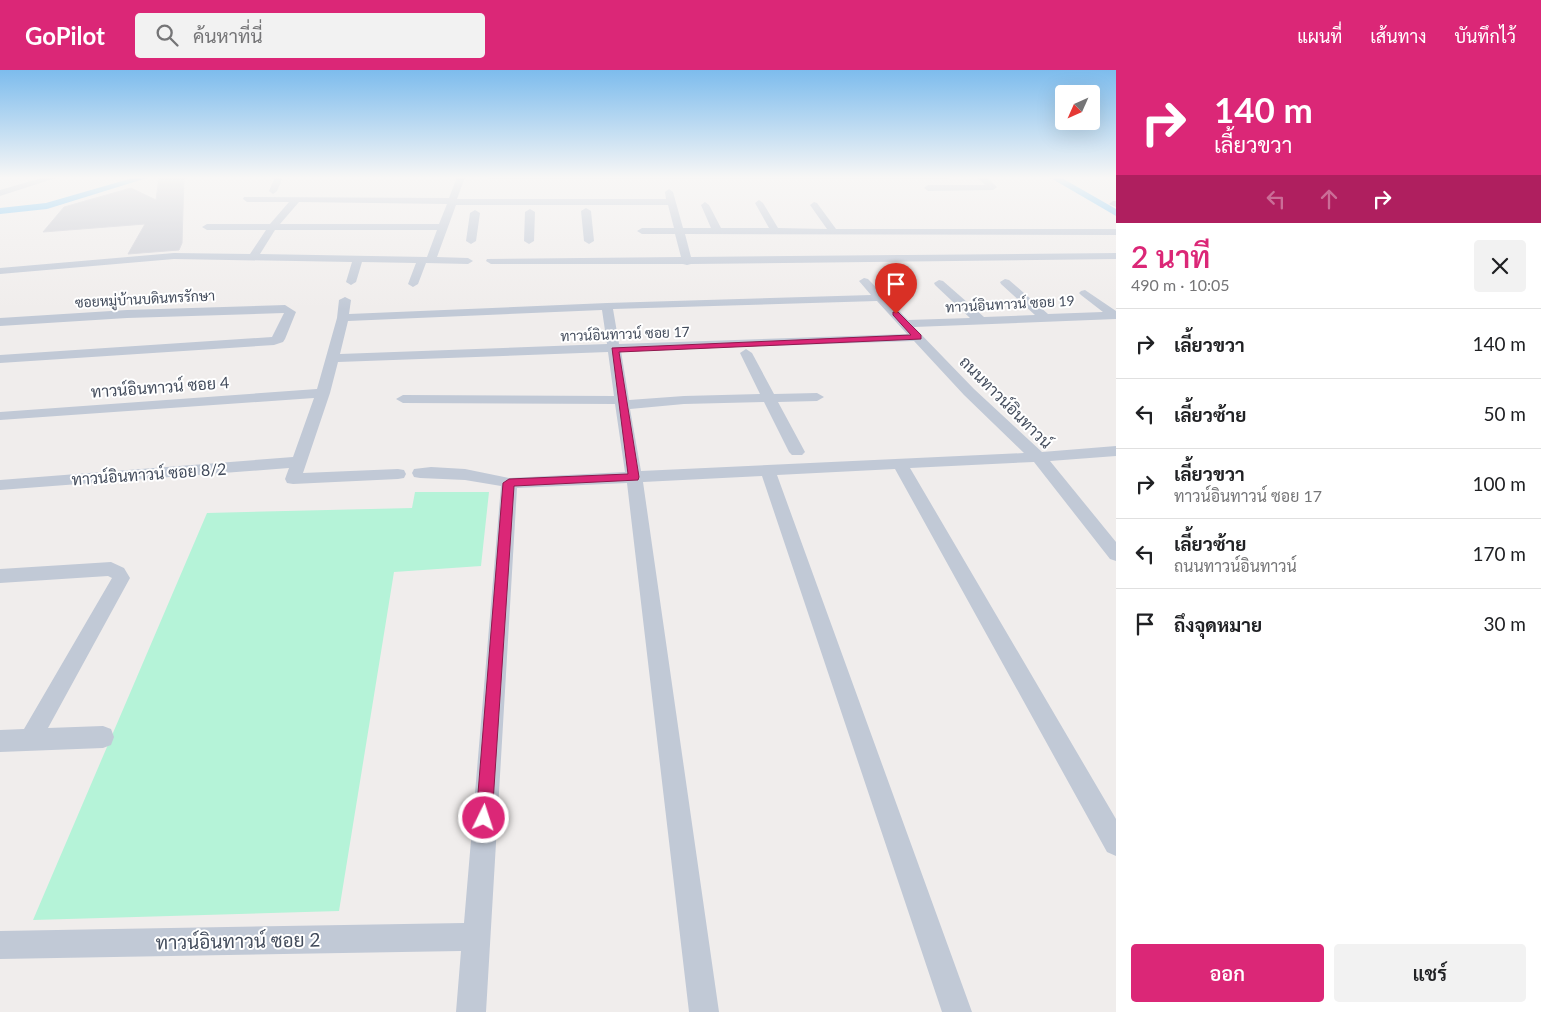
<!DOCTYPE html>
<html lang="th">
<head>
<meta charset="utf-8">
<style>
  body { margin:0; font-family:Lato,Sarabun,sans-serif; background:#f2f2f2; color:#202124; height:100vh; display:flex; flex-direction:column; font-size:19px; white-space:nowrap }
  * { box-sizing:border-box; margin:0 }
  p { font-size:16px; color:#757577 }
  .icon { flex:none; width:28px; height:28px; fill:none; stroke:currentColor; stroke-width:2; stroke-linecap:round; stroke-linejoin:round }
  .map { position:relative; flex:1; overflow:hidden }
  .side { display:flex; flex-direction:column; background:#fff; width:425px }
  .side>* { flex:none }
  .hud { background:#db2777; color:#fff; overflow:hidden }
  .needle { width:32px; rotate:225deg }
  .controls { position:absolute; left:1055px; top:15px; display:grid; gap:10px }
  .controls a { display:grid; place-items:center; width:45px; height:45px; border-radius:5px; background:#fff; box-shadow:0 5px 20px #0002; font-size:25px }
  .pin { position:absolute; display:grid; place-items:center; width:42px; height:42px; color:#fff; margin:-51px -21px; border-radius:50% 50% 50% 0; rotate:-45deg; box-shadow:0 0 5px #0007 }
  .pin .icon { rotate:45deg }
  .me { position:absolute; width:55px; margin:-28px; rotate:4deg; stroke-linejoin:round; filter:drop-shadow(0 0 4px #0008) }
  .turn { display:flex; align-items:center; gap:18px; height:105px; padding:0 15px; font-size:22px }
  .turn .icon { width:65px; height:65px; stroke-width:2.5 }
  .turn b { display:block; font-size:35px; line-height:42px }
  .lanes { display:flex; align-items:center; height:48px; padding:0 15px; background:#0003; justify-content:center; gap:25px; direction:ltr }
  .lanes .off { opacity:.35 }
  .round { display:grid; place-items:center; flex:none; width:52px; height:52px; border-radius:5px; background:#f2f2f2 }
  .overview { display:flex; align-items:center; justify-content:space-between; height:85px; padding:0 15px }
  h1 { font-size:30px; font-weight:600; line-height:38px; color:#db2777 }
  .cta { display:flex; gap:10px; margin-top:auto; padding:10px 15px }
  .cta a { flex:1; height:58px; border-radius:5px; background:#db2777; color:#fff; font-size:20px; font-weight:600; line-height:58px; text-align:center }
  .cta a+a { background:#f2f2f2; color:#202124 }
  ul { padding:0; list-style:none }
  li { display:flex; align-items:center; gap:15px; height:70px; padding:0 15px; border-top:1px solid #e0e0e0 }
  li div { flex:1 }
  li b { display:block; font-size:19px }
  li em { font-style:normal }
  header { display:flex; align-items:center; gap:30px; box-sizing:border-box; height:70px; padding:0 25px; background:#db2777; color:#fff }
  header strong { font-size:24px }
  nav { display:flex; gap:28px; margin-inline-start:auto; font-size:18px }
  .search { width:350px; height:45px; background:#f2f2f2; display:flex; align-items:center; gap:12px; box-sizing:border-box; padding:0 18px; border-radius:5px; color:#757577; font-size:19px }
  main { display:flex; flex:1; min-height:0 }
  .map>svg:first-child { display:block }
  .green { fill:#b5f3d8 }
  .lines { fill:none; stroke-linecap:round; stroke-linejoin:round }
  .canal { fill:#7dc7f5; fill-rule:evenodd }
  .building { fill:#cbcdd5; stroke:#d0d1d9 }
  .minor { fill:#c1c9d6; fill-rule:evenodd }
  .route { fill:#db2777; stroke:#8e194d }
  .labels { text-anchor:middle; stroke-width:4; stroke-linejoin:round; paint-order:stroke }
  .far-street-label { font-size:14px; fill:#434c5c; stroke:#fff }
  .street-label { font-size:16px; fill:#434c5c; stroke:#fff }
  .near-street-label { font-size:19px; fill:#434c5c; stroke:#fff }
</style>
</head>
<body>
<header>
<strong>GoPilot</strong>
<div class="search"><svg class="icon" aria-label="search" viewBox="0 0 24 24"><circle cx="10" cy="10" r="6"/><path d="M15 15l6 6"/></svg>ค้นหาที่นี่</div>
<nav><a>แผนที่</a><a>เส้นทาง</a><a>บันทึกไว้</a></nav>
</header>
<main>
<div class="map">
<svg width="1116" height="942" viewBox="0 0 1116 942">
  <rect width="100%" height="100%" fill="#f0edec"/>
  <!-- green -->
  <polygon class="green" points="415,422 489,422 481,496 394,502 339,841 33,850 207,443 412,438"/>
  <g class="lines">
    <!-- canal -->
    <g class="canal">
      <polygon points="136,107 150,107 47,139 0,144 0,138 46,133"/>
      <polygon points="1049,107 1060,107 1116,139 1116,146"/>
    </g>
  </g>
  <!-- building -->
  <polygon class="building" points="159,107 184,107 182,173 179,180 128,184 145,154 43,162 64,137 131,118 156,130"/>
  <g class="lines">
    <!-- minor -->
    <g class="minor">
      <polygon points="45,107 59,107 0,126 0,120"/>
      <polygon points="275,107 283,107 277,121 273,124 269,121"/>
      <path d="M457 107H465L457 129H666L665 122 669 119 673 122 683 158H711L701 135 705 132 709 135 721 158H769L755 133 759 130 763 133 778 158 827 159 810 135 814 132 817 133 836 159H1116V165L685 164 691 187 1116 183V189L691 194 687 195 683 194H491L486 191 487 189 681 187 675 164H642L637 161 642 158H674L668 135H456L437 187 468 188 473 191 468 194 426 193 418 214 413 217 408 214 416 193 362 192 356 212 351 215 346 212 352 192 174 189 0 204V198L174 183 250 184 266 160H207L202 157 207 154H270L289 132H247L243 129 244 127 449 128ZM299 132 447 134 439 154H280ZM275 160H437L427 187 260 184Z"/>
      <polygon points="487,107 950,107 946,109 491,109"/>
      <polygon points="977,107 986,107 997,117 993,120 928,121 924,118 928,115 985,115"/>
      <polygon points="1113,131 1116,131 1116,137 1109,134"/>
      <polygon points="586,138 591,141 594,171 589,174 584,171 581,141"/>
      <polygon points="530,139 535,142 534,171 529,174 524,171 525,142"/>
      <polygon points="475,140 480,143 476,171 471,174 466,171 470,143"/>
      <path d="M864 208 868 209 908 250 970 248 935 215 934 213 939 210 943 211 984 247 1035 245 1001 214 1000 212 1005 209 1009 210 1048 244 1103 242 1081 225 1079 223 1081 221 1085 220 1116 241V249L914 257 974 319 1042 382 1116 376V386L1050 391 1116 472V491L1110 489 1034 392 910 398 1116 749V786L1107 782 895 399 777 405 972 942H942L762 406 643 412 719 942H689L627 413 517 418 486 942H456L461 881 0 889V861L464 853 501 416 465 410 420 408 414 407 412 403 414 399 431 397 465 399 509 408 625 402 615 334 403 333 396 329 403 325 614 326 608 282 338 292 330 323 303 403 398 399 404 400 406 404 404 408 398 409 293 414 287 413 285 409 289 398 0 420V410L293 387 314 328 0 350V342L317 319 337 248 339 230 345 227 351 230 349 244 607 233 871 225 859 211ZM877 231 907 264 619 274 613 239ZM602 240 607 274 340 284 348 251ZM914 271 964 325 1024 383 641 401 630 339 684 334 764 332 789 382 792 385H802L805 382 778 332 817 331 824 327 817 323 774 324 752 283 746 279 740 283 760 324 684 326 629 330 621 281Z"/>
      <polygon points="285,235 296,242 285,269 283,272 274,275 0,293 0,285 272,267 284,243 127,248 0,256 0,248 127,240"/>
      <polygon points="111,492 124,498 130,508 48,658 103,656 111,659 114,667 111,675 103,678 0,682 0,660 24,659 112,508 108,506 0,513 0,499"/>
    </g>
  </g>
  <!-- sky -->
  <linearGradient id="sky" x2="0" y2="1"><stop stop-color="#7dbced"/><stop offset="0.45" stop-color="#f8f7f6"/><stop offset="1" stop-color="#f8f7f6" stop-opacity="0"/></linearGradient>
  <rect width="1116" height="239" fill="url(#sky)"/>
  <!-- route -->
  <polygon class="route" points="893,242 898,242 921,265 921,269 619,282 639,407 638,410 514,416 492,748 490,754 484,756 479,754 476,748 503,413 509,409 628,404 612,278 911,265 893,245"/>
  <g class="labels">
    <!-- far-street labels -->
    <g class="far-street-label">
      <text transform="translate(145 229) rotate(-3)" y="5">ซอยหมู่บ้านบดินทรรักษา</text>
      <text transform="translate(1010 234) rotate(-3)" y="5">ทาวน์อินทาวน์ ซอย 19</text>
      <text transform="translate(625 264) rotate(-2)" y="5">ทาวน์อินทาวน์ ซอย 17</text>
    </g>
    <!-- street labels -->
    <g class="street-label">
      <text transform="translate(160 317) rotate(-4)" y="6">ทาวน์อินทาวน์ ซอย 4</text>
      <text transform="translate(1006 332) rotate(45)" y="6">ถนนทาวน์อินทาวน์</text>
      <text transform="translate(149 404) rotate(-4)" y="6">ทาวน์อินทาวน์ ซอย 8/2</text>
    </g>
    <!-- near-street labels -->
    <g class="near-street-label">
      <text transform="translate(238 871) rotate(-1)" y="7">ทาวน์อินทาวน์ ซอย 2</text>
    </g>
  </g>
</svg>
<div class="controls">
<a><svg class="needle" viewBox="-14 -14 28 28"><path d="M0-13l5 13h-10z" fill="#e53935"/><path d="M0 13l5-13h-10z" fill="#757577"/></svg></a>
</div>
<div class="pin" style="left:896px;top:244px;background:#d93025"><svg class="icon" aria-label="arrive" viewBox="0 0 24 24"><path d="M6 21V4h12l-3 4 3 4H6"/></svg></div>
<svg class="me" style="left:484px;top:748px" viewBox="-20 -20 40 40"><circle r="17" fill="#db2777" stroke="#fff" stroke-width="3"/><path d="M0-11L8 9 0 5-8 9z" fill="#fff"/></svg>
</div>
<section class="side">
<div class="hud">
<div class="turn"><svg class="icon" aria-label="right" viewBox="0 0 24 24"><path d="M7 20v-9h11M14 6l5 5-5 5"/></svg><div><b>140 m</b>เลี้ยวขวา</div></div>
<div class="lanes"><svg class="icon off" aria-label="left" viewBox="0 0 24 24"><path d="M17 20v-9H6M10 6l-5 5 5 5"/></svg><svg class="icon off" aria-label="ahead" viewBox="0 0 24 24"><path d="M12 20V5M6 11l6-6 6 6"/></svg><svg class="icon" aria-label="right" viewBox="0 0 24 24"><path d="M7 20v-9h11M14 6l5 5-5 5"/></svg></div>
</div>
<div class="overview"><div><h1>2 นาที</h1><p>490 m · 10:05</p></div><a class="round"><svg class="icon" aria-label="close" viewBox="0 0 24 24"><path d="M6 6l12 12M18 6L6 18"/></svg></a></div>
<ul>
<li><svg class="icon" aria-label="right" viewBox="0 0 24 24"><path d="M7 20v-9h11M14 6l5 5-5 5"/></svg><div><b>เลี้ยวขวา</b></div><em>140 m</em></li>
<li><svg class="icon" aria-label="left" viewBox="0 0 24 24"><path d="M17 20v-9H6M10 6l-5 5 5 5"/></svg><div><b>เลี้ยวซ้าย</b></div><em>50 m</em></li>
<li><svg class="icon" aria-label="right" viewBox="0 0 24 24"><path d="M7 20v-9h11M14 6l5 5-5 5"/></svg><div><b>เลี้ยวขวา</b><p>ทาวน์อินทาวน์ ซอย 17</p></div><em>100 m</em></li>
<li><svg class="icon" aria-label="left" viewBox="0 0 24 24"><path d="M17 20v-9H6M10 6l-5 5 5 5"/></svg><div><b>เลี้ยวซ้าย</b><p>ถนนทาวน์อินทาวน์</p></div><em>170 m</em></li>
<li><svg class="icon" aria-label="arrive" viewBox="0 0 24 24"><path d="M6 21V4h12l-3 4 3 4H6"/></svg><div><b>ถึงจุดหมาย</b></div><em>30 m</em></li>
</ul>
<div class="cta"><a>ออก</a><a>แชร์</a></div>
</section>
</main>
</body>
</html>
